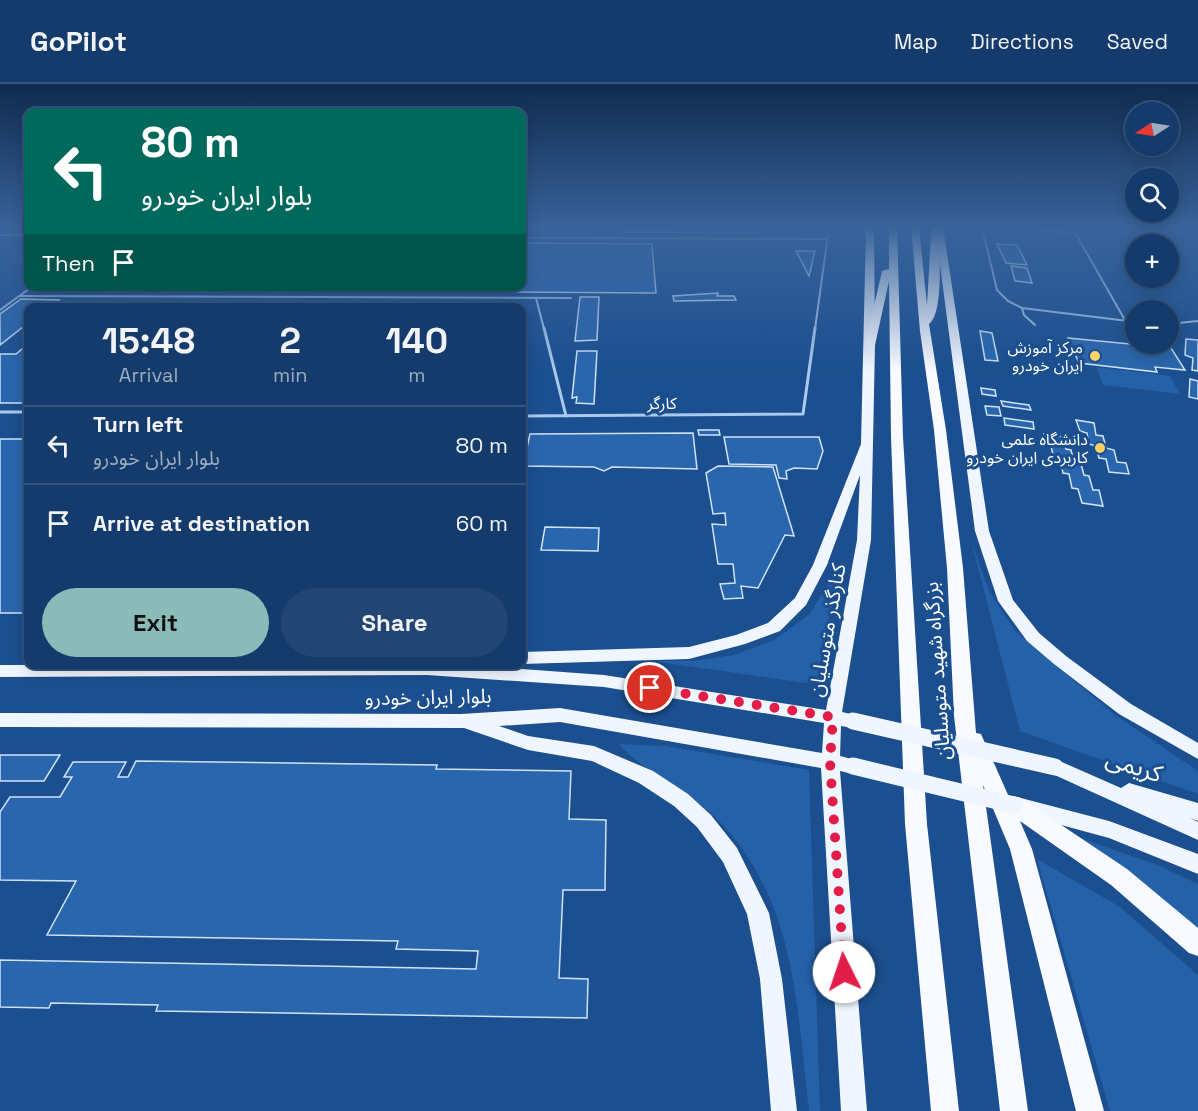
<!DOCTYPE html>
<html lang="en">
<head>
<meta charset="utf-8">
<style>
  body { margin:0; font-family:"Space Grotesk","Noto Sans Arabic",sans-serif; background:#214673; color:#f1f3f6; height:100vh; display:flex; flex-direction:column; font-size:22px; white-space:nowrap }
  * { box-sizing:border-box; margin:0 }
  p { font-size:20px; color:#9dadc1 }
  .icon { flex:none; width:33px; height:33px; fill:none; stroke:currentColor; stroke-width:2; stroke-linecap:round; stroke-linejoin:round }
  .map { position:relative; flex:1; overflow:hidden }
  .side { position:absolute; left:24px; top:219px; width:502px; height:366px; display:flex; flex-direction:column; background:#143b6b; border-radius:12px; box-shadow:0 3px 15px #0003,0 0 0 2px #33557e }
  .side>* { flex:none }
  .guide { position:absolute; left:24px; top:24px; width:502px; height:183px; border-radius:12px; box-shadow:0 3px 15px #0003,0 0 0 2px #33557e; background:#00695c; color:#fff; overflow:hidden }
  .needle { width:39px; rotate:258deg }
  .buttons { position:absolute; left:1125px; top:18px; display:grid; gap:12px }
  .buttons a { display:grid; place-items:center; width:54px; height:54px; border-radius:50%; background:#143b6b; box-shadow:0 3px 15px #0003,0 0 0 2px #33557e; font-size:30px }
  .pin { position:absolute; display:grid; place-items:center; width:51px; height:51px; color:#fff; margin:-26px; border:3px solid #fff; border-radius:50%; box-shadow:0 2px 6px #0007 }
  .me { position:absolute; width:66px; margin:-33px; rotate:356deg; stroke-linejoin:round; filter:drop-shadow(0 0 4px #0008) }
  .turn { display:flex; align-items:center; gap:21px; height:126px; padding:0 18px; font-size:27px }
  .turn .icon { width:78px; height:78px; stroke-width:2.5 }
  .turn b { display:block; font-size:42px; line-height:51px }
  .then { display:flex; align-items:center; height:57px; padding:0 18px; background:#0003; gap:12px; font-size:22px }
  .eta { display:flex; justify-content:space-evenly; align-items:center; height:102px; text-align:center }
  .eta b { font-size:36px; font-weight:700; line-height:42px }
  .cta { display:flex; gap:12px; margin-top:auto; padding:12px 18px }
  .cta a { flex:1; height:69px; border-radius:36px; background:#8bbbb9; color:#111; font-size:24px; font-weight:700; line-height:69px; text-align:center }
  .cta a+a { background:#214673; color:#f1f3f6 }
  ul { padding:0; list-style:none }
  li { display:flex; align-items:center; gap:18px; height:78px; padding:0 18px; border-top:2px solid #33557e }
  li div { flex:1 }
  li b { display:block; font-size:22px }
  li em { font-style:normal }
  header { display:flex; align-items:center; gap:36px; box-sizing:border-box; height:84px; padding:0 30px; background:#143b6b; border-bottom:2px solid #33557e }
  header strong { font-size:28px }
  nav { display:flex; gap:33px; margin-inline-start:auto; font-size:21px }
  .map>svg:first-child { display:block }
  .green { fill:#2461a8 }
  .building { fill:#2a66ad; stroke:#cfe3fa; stroke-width:1.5 }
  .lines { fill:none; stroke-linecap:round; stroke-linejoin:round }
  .service-far1 { stroke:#a9c9ee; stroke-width:2 }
  .service { stroke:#a9c9ee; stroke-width:3 }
  .primary { fill:#f0f6ff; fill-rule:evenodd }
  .trunk { fill:#f8faff; fill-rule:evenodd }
  .primary-bridge { stroke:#f0f6ff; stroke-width:17 }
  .route { stroke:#e11d48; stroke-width:10; stroke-dasharray:0 18 }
  .poi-dot { fill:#ffd166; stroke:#1b4f8f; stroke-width:2 }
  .labels { text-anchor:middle; stroke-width:6; stroke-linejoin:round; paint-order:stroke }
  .far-poi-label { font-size:16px; fill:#fff; stroke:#1b4f8f; text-anchor:end }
  .far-street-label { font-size:16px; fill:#fff; stroke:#1b4f8f }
  .street-label { font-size:20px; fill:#fff; stroke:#1b4f8f }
  .near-street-label { font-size:24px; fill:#fff; stroke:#1b4f8f }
</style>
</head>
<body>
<header>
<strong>GoPilot</strong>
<nav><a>Map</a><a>Directions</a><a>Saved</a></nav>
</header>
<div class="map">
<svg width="1198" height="1027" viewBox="0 0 1198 1027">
  <rect width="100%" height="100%" fill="#1b4f8f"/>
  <!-- green -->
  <g class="green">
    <polygon points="1096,283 1170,292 1180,310 1103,301"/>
    <polygon points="971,456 989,507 1015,547 1115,631 1198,687 1198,710 1020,647"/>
    <polygon points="839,482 817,596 806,599 652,577 693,577 734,571 774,556 810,530"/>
    <path d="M618 660 666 662 809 686 820 1027H809C796 921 797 816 716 734 696 715 672 701 650 686 638 679 628 669 618 660Z"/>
    <polygon points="1075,752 1160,782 1198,800 1198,850"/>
    <polygon points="1037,775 1120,823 1198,891 1198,1027 1110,1027"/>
  </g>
  <!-- building -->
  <g class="building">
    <polygon points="522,143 580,143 580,145"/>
    <polygon points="624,143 756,143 758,149 624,148"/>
    <polygon points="522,159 652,160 656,209 495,208 496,202 522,202"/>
    <polygon points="997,160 1017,161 1027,181 1006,179"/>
    <polygon points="796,167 815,167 809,192"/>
    <polygon points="1011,182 1027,184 1032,199 1015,197"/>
    <polygon points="43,202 119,202 116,205 41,204"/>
    <polygon points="138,202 295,202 292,206 135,205"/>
    <polygon points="319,202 477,202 475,207 317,206"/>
    <polygon points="718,209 717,212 734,212 736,216 674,217 673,212"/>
    <polygon points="580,213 599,213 597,256 575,257"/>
    <polygon points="21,215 59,216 48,224 28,224 28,239 0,261 0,230"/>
    <polygon points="980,247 992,249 998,277 985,276"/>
    <polygon points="1068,254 1171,264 1185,286 1155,283 1157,288 1079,279"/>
    <polygon points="1186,255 1198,256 1198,287 1192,286 1193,274 1185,271"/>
    <polygon points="22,265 28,265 28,319 0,319 0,270 16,270"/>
    <polygon points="577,267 597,267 594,320 576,319 577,313 572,314"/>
    <polygon points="1190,295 1198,297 1198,315 1189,313"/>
    <polygon points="981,304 995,306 996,312 982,310"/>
    <polygon points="1001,317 1029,321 1031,326 1003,322"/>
    <polygon points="985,322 999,323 1001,332 987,331"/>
    <polygon points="1004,334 1033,338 1034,345 1005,341"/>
    <polygon points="1076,336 1094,339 1096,351 1103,352 1106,364 1114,366 1117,378 1126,379 1129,390 1109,388 1106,375 1099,374 1096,362 1089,360 1087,349 1080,347"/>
    <polygon points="698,346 719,346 720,351 699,351"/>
    <polygon points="693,349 697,385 612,383 604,387 594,383 523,382 530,350"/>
    <polygon points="1044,350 1063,353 1066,365 1071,366 1074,379 1081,380 1084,391 1089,392 1093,406 1099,406 1103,422 1082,419 1078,405 1072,404 1069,390 1063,389 1060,376 1054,375 1051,362 1046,361"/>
    <polygon points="724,353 819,353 823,367 817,385 794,384 786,387 787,395 779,394 776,381 729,380"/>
    <rect x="0" y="355" width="28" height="174"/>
    <polygon points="718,382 773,383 794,452 785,451 758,504 741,502 743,514 724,515 720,500 735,499 733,480 718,480 712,440 726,441 725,429 713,430 706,389"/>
    <polygon points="545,443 599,444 598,467 541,466"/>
    <polygon points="0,671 60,671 44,697 0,697"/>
    <polygon points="136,677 437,681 436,685 571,687 569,735 606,736 605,806 563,806 559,894 588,895 587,934 156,927 158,921 51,919 49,924 0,923 0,876 476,885 478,867 396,865 398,857 47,851 76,797 0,796 0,728 10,713 60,713 72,693 64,693 73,678 126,678 118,693 128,693"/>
  </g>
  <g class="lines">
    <!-- service-far1 -->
    <g class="service-far1">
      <polyline points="982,143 997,206 1008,217 1022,224 1136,238"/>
      <polyline points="1004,143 1075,149"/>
      <polyline points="1072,143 1126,238"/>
      <polyline points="0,151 28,151"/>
      <polyline points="522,154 826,155"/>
      <polyline points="20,212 571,214"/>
      <polyline points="536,214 544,245"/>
      <polyline points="1022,224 1024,231 1035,241"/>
      <polyline points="0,226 33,202"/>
      <polyline points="1168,240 1198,237"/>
      <polyline points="815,245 829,143"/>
    </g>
    <!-- service -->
    <g class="service">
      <polyline points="544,244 566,332"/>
      <polyline points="0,328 28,328"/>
      <polyline points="522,332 803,330 815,244"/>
    </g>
    <!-- primary -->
    <g class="primary">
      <polygon points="866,143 874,143 875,261 871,456 842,628 859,632 862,637 859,642 853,644 841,642 840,672 860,677 862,682 860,687 853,690 840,687 867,1027 841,1027 821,684 560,638 499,642 528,652 594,662 653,687 688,710 711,731 737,764 769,829 782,895 797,1027 771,1027 760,895 747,830 723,778 697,743 674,722 639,699 592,677 528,666 464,644 0,643 0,629 461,630 560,624 822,669 824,639 604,603 427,591 0,593 0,581 452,580 604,591 826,626 857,456 860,391 827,481 806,521 780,547 745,560 689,575 522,580 522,568 689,563 736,551 768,539 795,514 813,481 861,360"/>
      <polygon points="935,143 943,143 989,447 1013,516 1039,549 1066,572 1131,620 1198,659 1198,675 1119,630 1054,580 1027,557 998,517 975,447"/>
      <polygon points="1055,675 1121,704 1129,699 1198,719 1198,737 1190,734 1198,738 1198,756 1048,688 1046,683 1048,678"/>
      <polygon points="1017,713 1109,737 1198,770 1198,790 1109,754 1010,727 1007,721 1010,715"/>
    </g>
    <!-- trunk -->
    <g class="trunk">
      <polygon points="889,143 897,143 903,353 927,740 959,1027 931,1027 905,740 891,353 889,197 875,261 870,264 865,261 882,187 889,185"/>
      <path d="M911 143H919L927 221 931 150 934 143H942L939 150C939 169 944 229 929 240L946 346 963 484 976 649 981 650 1009 713 1014 712 1021 714 1127 785 1198 844V872L1189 869 1111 801 1020 737 1032 765 1104 1027H1076L1010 765 983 701 1028 1027H1000L954 632 947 484 934 346 920 247Z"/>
    </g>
    <!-- primary-bridge -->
    <g class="primary-bridge">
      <polyline points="853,637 1055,683"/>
      <polyline points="853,682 1014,721"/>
    </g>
  </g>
  <!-- sky -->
  <linearGradient id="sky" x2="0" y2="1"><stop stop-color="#0f2b4f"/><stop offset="0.5" stop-color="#39639b"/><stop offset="1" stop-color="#39639b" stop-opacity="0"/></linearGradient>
  <rect width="1198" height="287" fill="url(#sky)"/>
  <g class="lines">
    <!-- route -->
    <polyline class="route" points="650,604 833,633 830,678 844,888"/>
  </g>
  <!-- markers -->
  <g class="poi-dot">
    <circle cx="1095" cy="272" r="6"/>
    <circle cx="1100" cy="364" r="6"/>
  </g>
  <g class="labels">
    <!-- far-poi labels -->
    <g class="far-poi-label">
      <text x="1083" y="269">مرکز آموزش<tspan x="1083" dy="18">ایران خودرو</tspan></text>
      <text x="1088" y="361">دانشگاه علمی<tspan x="1088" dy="18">کاربردی ایران خودرو</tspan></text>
    </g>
    <!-- far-street labels -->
    <g class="far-street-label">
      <text x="662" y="325">کارگر</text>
    </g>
    <!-- street labels -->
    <g class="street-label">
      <text transform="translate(827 546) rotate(-80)" y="7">کنارگذر متوسلیان</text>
      <text transform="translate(937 587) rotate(-94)" y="7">بزرگراه شهید متوسلیان</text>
      <text transform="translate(428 613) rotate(-1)" y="7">بلوار ایران خودرو</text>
    </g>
    <!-- near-street labels -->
    <g class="near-street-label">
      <text transform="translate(1134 682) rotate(18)" y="8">کریمی</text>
    </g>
  </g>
</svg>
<div class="buttons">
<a><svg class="needle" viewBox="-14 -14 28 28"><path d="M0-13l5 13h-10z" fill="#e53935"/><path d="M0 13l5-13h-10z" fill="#9dadc1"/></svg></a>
<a><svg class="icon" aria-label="search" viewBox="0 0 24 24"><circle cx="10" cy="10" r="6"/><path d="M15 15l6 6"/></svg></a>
<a>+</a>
<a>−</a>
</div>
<div class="pin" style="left:650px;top:604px;background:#d93025"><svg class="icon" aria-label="arrive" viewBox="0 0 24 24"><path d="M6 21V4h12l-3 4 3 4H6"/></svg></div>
<svg class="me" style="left:844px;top:888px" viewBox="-20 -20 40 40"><circle r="19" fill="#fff"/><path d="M0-13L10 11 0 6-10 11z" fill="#e11d48"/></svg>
<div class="guide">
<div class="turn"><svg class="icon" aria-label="left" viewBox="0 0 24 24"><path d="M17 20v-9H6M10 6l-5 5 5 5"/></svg><div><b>80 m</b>بلوار ایران خودرو</div></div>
<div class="then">Then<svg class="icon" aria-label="arrive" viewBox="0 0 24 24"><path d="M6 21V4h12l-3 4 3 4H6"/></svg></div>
</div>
<section class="side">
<div class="eta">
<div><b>15:48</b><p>Arrival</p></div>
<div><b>2</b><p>min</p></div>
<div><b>140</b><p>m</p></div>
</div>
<ul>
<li><svg class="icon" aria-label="left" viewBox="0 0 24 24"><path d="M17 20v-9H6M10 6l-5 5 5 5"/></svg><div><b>Turn left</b><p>بلوار ایران خودرو</p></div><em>80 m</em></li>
<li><svg class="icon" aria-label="arrive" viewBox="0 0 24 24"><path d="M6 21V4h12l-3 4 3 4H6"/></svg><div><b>Arrive at destination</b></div><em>60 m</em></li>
</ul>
<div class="cta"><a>Exit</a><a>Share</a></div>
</section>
</div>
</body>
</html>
